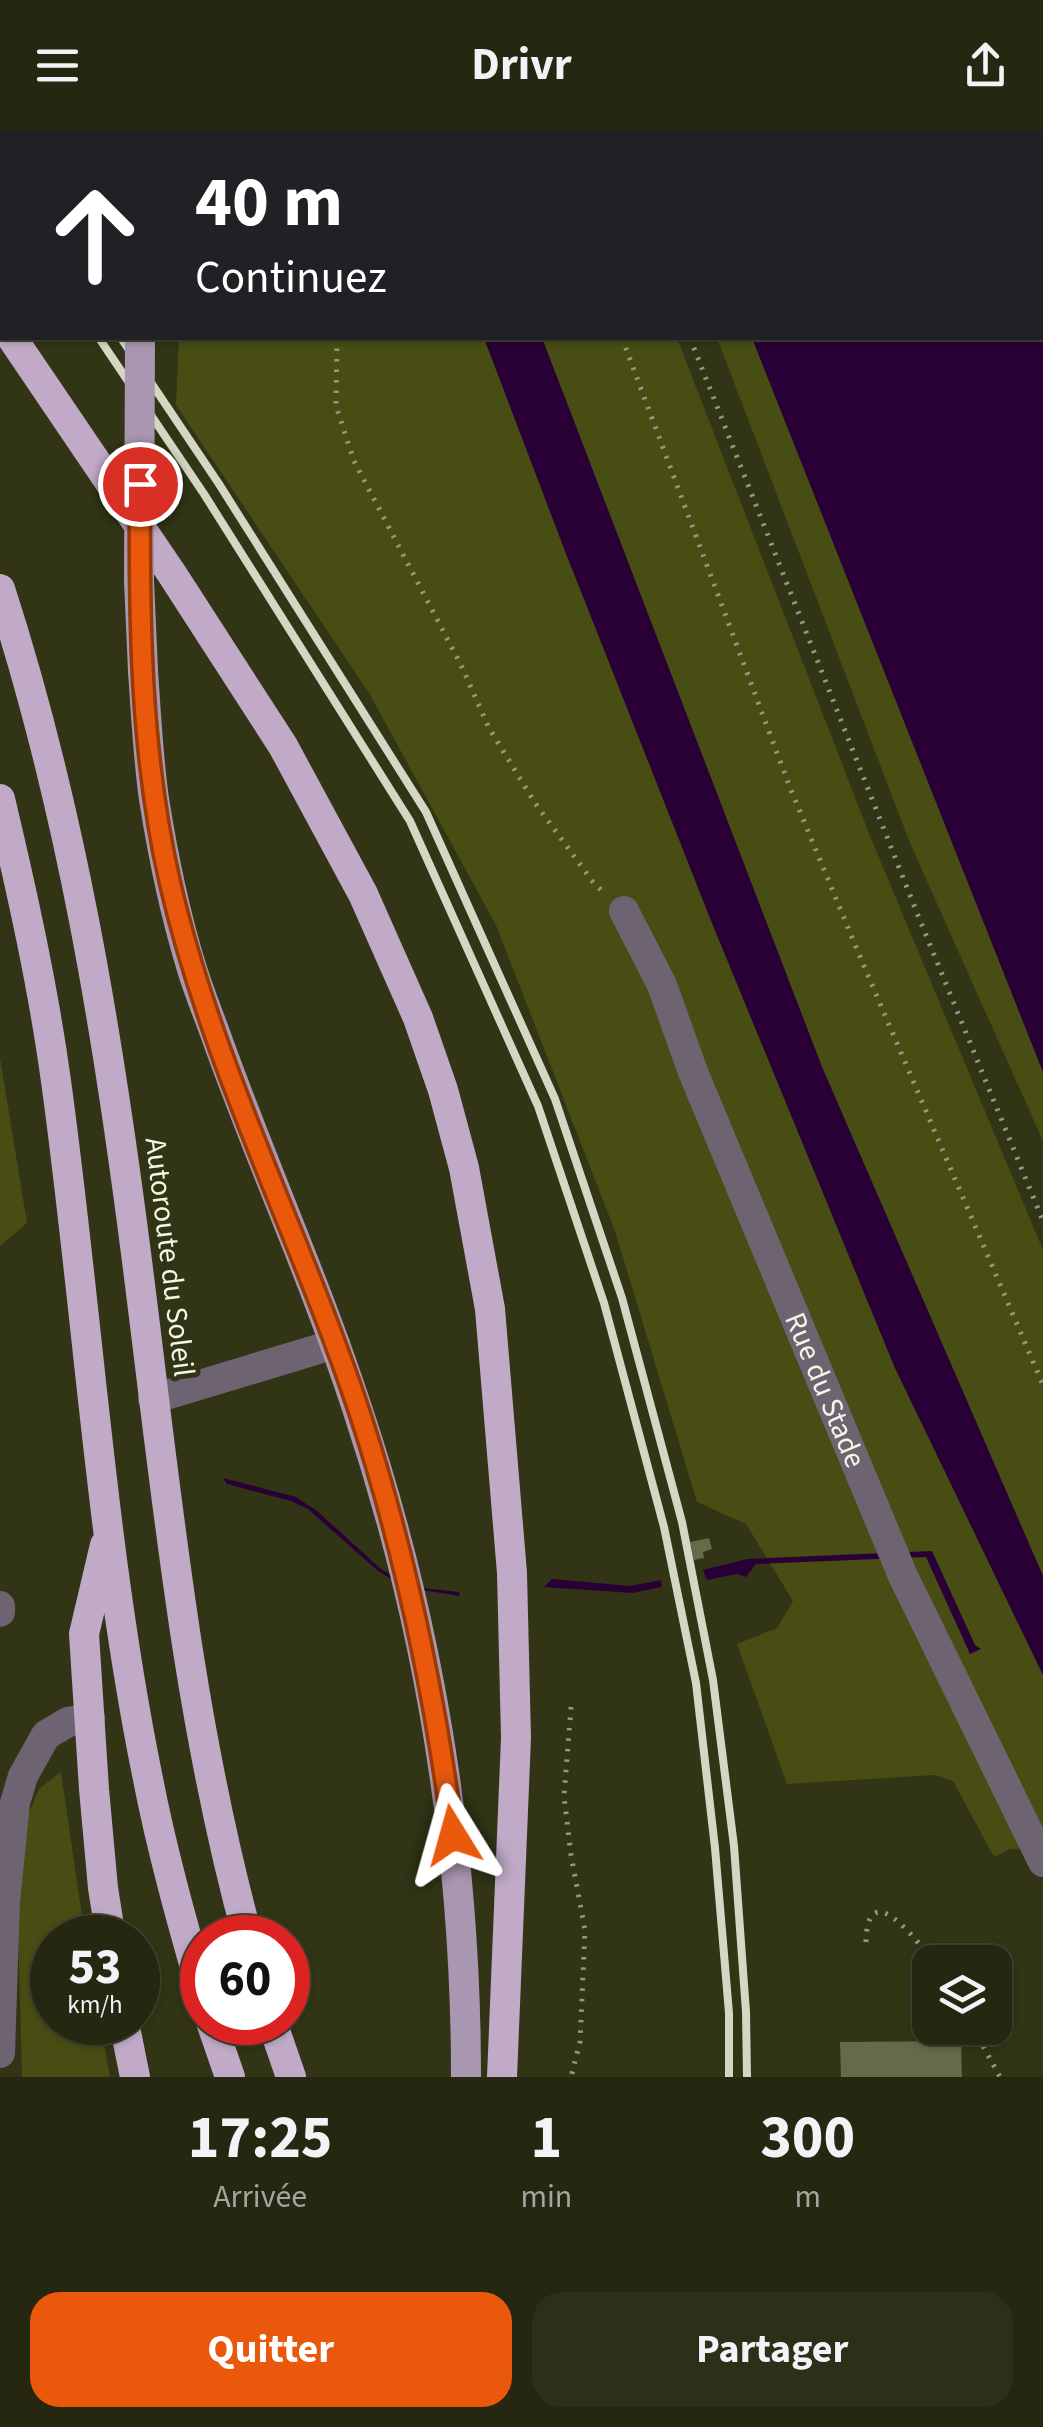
<!DOCTYPE html>
<html lang="fr">
<head>
<meta charset="utf-8">
<style>
  body { margin:0; font-family:"Source Sans 3",sans-serif; background:#2d2f19; color:#f1f3f6; height:100vh; display:flex; flex-direction:column; font-size:38px; white-space:nowrap }
  * { box-sizing:border-box; margin:0 }
  p { font-size:32px; color:#a3a59f }
  .icon { flex:none; width:55px; height:55px; fill:none; stroke:currentColor; stroke-width:2; stroke-linecap:round; stroke-linejoin:round }
  .map { position:relative; height:1947px; overflow:hidden }
  .drawer { display:flex; flex-direction:column; background:#252710; flex:1 }
  .drawer>* { flex:none }
  .guide { position:absolute; left:0px; top:0px; width:1045px; height:210px; box-shadow:0 2px 8px #0004,0 0 0 2px #424430; background:#202124; color:#fff; overflow:hidden }
  .fabs { position:absolute; left:912px; top:1815px; display:grid; gap:20px }
  .fabs a { display:grid; place-items:center; width:100px; height:100px; border-radius:20px; background:#252710; box-shadow:0 2px 8px #0004,0 0 0 2px #424430; font-size:50px }
  .speed { position:absolute; left:30px; top:1785px; display:flex; gap:20px; font-size:50px; font-weight:700; text-align:center }
  .speed>* { display:grid; place-content:center; width:130px; height:130px; border-radius:50%; background:#252710; box-shadow:0 2px 8px #0004,0 0 0 2px #424430; line-height:1 }
  .speed small { font-size:25px; font-weight:400 }
  .speed .limit { border:15px solid #d22; background:#fff; color:#111 }
  .pin { position:absolute; display:grid; place-items:center; width:85px; height:85px; color:#fff; margin:-42px; border:5px solid #fff; border-radius:50%; box-shadow:0 2px 10px #0007 }
  .me { position:absolute; width:110px; margin:-55px; rotate:352deg; stroke-linejoin:round; filter:drop-shadow(0 0 8px #0008) }
  .turn { display:flex; align-items:center; gap:35px; height:210px; padding:0 30px; font-size:45px }
  .turn .icon { width:130px; height:130px; stroke-width:2.5 }
  .turn b { display:block; font-size:70px; line-height:85px }
  .eta { display:flex; justify-content:space-evenly; align-items:center; height:170px; text-align:center }
  .eta b { font-size:60px; font-weight:700; line-height:70px }
  .action { display:flex; gap:20px; margin-top:auto; padding:20px 30px }
  .action a { flex:1; height:115px; border-radius:30px; background:#ea580c; color:#fff; font-size:40px; font-weight:700; line-height:115px; text-align:center }
  .action a+a { background:#2d2f19; color:#f1f3f6 }
  header { display:flex; justify-content:space-between; align-items:center; height:130px; padding:0 30px; background:#252710; font-size:45px; font-weight:700 }
  .map>svg:first-child { display:block }
  .green { fill:#484e13 }
  .water { fill:#290036 }
  .building { fill:#656a49 }
  .lines { fill:none; stroke-linecap:round; stroke-linejoin:round }
  .path { stroke:#959880; stroke-width:5; stroke-dasharray:2.5 8; stroke-linecap:butt }
  .minor { stroke:#6e6471; stroke-width:30 }
  .major { stroke:#a996b0; stroke-width:30 }
  .highway { stroke:#c0aac8; stroke-width:30 }
  .rail { stroke:#d4d7c3; stroke-width:8 }
  .major-bridge { stroke:#a996b0; stroke-width:30 }
  .route-casing { stroke:#983908; stroke-width:25 }
  .route { stroke:#ea580c; stroke-width:18 }
  .labels { text-anchor:middle; stroke-width:10; stroke-linejoin:round; paint-order:stroke }
  .street-label { font-size:30px; fill:#f4f7e5; stroke:#313415 }
</style>
</head>
<body>
<header><svg class="icon" aria-label="menu" viewBox="0 0 24 24"><path d="M4 6h16M4 12h16M4 18h16"/></svg>Drivr<svg class="icon" aria-label="share" viewBox="0 0 24 24"><path d="M12 15V3M7 8l5-5 5 5M5 13v7h14v-7"/></svg></header>
<div class="map">
<svg width="1043" height="1947" viewBox="0 0 1043 1947">
  <rect width="100%" height="100%" fill="#313415"/>
  <!-- green -->
  <g class="green">
    <polygon points="179,208 484,208 565,421 712,793 895,1238 1043,1545 1043,1718 1010,1719 994,1727 953,1651 935,1645 787,1654 737,1514 777,1498 793,1471 746,1394 697,1372 615,1101 496,795 369,563 176,275"/>
    <polygon points="542,208 677,208 870,706 1043,1120 1043,1446 822,937"/>
    <polygon points="717,208 752,208 1043,942 1043,1011 910,713"/>
    <polygon points="0,928 27,1093 0,1116"/>
    <polygon points="61,1642 85,1807 52,1808 52,1892 100,1893 110,1947 22,1947 17,1760 26,1690 39,1659"/>
  </g>
  <!-- water -->
  <g class="water">
    <polygon points="671,0 1043,0 1043,942 752,208 1042,208 1042,2 672,2"/>
    <polygon points="484,208 542,208 822,937 1043,1446 1043,1545 895,1238 712,793 565,421"/>
    <polygon points="223,1348 296,1367 317,1381 382,1440 414,1457 459,1462 460,1466 403,1457 377,1440 308,1379 291,1371 227,1354"/>
    <polygon points="932,1421 975,1515 981,1519 970,1524 926,1427 756,1434 746,1447 737,1444 707,1450 703,1440 747,1429"/>
    <polygon points="552,1449 630,1456 661,1450 662,1457 633,1463 544,1457"/>
  </g>
  <!-- building -->
  <g class="building">
    <polygon points="709,1408 712,1419 703,1422 704,1428 694,1430 690,1412"/>
    <polygon points="961,1911 962,1947 841,1947 840,1912"/>
  </g>
  <g class="lines">
    <!-- path -->
    <g class="path">
      <polyline points="323,0 324,2"/>
      <polyline points="544,0 545,2"/>
      <polyline points="610,0 611,2"/>
      <polyline points="337,208 336,276 354,331 461,535 489,598 535,673 593,752 604,763"/>
      <polyline points="622,208 789,655 861,829 1043,1255"/>
      <polyline points="690,208 919,788 1043,1091"/>
      <polyline points="571,1577 564,1666 571,1725 585,1800 580,1912 571,1947"/>
      <path d="M866 1812C867 1744 917 1810 933 1832"/>
      <polyline points="973,1898 1000,1947"/>
    </g>
    <!-- minor -->
    <g class="minor">
      <path id="s1" d="M624 781 662 855 693 942 903 1446 1043 1732"/>
      <polyline points="153,1269 335,1214"/>
      <polyline points="0,1476 0,1482"/>
      <polyline points="0,1923 5,1772 15,1673 23,1646 46,1605 68,1592 90,1588"/>
    </g>
    <!-- major -->
    <g class="major">
      <polyline points="127,0 127,2"/>
      <path d="M143 541C146 583 148 627 154 669 163 726 175 784 192 839 200 865 211 891 220 917 264 1038 317 1156 357 1278 429 1493 466 1720 466 1947"/>
    </g>
    <!-- highway -->
    <g class="highway">
      <polyline points="12,208 172,444 283,616 363,764 418,888 443,960 464,1038 490,1179 512,1443 516,1608 502,1947"/>
      <path d="M0 459C71 678 108 903 137 1131 166 1358 187 1586 248 1808"/>
      <path d="M0 669C22 762 43 856 56 951 88 1183 101 1419 148 1649 162 1721 182 1792 202 1862"/>
      <polyline points="105,1415 84,1504 94,1659 103,1758 111,1808"/>
      <polyline points="124,1892 135,1947"/>
      <polyline points="211,1892 230,1947"/>
      <polyline points="272,1892 291,1947"/>
    </g>
    <!-- rail -->
    <g class="rail">
      <polyline points="0,20 2,24"/>
      <polyline points="0,55 2,59"/>
      <polyline points="99,208 204,364 410,691 538,976 604,1173 664,1397 696,1553 715,1718 729,1883 729,1947"/>
      <polyline points="121,208 219,354 426,682 555,969 622,1168 682,1392 713,1550 734,1716 746,1882 747,1947"/>
    </g>
    <!-- major-bridge -->
    <polyline class="major-bridge" points="140,208 139,451 143,541"/>
  </g>
  <g class="lines">
    <defs>
      <path id="route" d="M140 354C139 487 140 623 170 753 212 935 299 1102 358 1278 404 1417 434 1560 453 1705"/>
    </defs>
    <!-- route casing -->
    <use href="#route" class="route-casing"/>
    <!-- route -->
    <use href="#route" class="route"/>
  </g>
  <g class="labels">
    <!-- street labels -->
    <g class="street-label">
      <text transform="translate(170 1127) rotate(83)" y="10">Autoroute du Soleil</text>
      <text dy="10" stroke="none"><textPath href="#s1" startOffset="520">Rue du Stade</textPath></text>
    </g>
  </g>
</svg>
<div class="fabs">
<a><svg class="icon" aria-label="layers" viewBox="0 0 24 24"><path d="M12 4l9 5-9 5-9-5zM3 14l9 5 9-5"/></svg></a>
</div>
<div class="speed"><div>53<small>km/h</small></div><div class="limit">60</div></div>
<div class="pin" style="left:140px;top:354px;background:#d93025"><svg class="icon" aria-label="arrive" viewBox="0 0 24 24"><path d="M6 21V4h12l-3 4 3 4H6"/></svg></div>
<svg class="me" style="left:453px;top:1705px" viewBox="-20 -20 40 40"><path d="M0-17L14 15 0 8-14 15z" fill="#ea580c" stroke="#fff" stroke-width="4"/></svg>
<div class="guide">
<div class="turn"><svg class="icon" aria-label="ahead" viewBox="0 0 24 24"><path d="M12 20V5M6 11l6-6 6 6"/></svg><div><b>40 m</b>Continuez</div></div>
</div>
</div>
<section class="drawer">
<div class="eta">
<div><b>17:25</b><p>Arrivée</p></div>
<div><b>1</b><p>min</p></div>
<div><b>300</b><p>m</p></div>
</div>
<div class="action"><a>Quitter</a><a>Partager</a></div>
</section>
</body>
</html>
